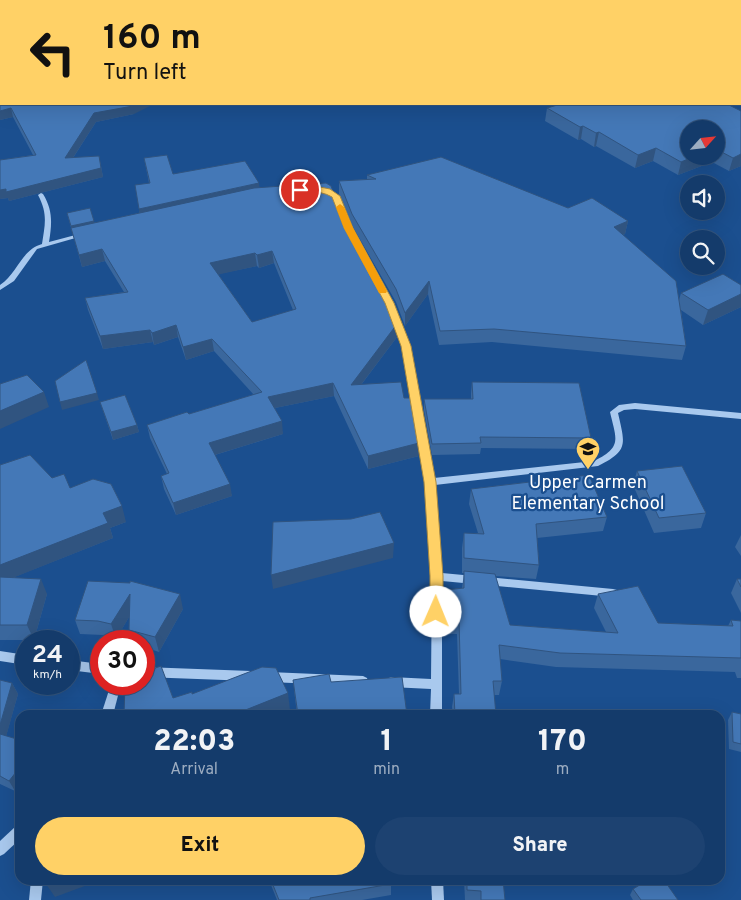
<!DOCTYPE html>
<html lang="en">
<head>
<meta charset="utf-8">
<style>
  body { margin:0; font-family:Overpass,sans-serif; background:#1d4271; color:#f1f3f6; height:100vh; display:flex; flex-direction:column; font-size:19px; white-space:nowrap }
  * { box-sizing:border-box; margin:0 }
  p { font-size:16px; color:#9dadc1 }
  .icon { flex:none; width:28px; height:28px; fill:none; stroke:currentColor; stroke-width:2; stroke-linecap:round; stroke-linejoin:round }
  .map { position:relative; flex:1; overflow:hidden }
  .side { position:absolute; left:15px; top:710px; width:710px; height:175px; display:flex; flex-direction:column; background:#143b6b; border-radius:15px; box-shadow:0 5px 20px #0002,0 0 0 1px #33557e }
  .side>* { flex:none }
  .hud { position:absolute; left:0px; top:0px; width:741px; height:105px; box-shadow:0 5px 20px #0002,0 0 0 1px #33557e; background:#ffd166; color:#111; overflow:hidden }
  .needle { width:32px; rotate:63deg }
  .controls { position:absolute; left:680px; top:120px; display:grid; gap:10px }
  .controls a { display:grid; place-items:center; width:45px; height:45px; border-radius:50%; background:#143b6b; box-shadow:0 5px 20px #0002,0 0 0 1px #33557e; font-size:25px }
  .speed { position:absolute; left:15px; top:630px; display:flex; gap:10px; font-size:25px; font-weight:700; text-align:center }
  .speed>* { display:grid; place-content:center; width:65px; height:65px; border-radius:50%; background:#143b6b; box-shadow:0 5px 20px #0002,0 0 0 1px #33557e; line-height:1 }
  .speed small { font-size:12px; font-weight:400 }
  .speed .limit { border:8px solid #d22; background:#fff; color:#111 }
  .pin { position:absolute; display:grid; place-items:center; width:42px; height:42px; color:#fff; margin:-21px; border:2px solid #fff; border-radius:50%; box-shadow:0 1px 5px #0007 }
  .me { position:absolute; width:55px; margin:-28px; rotate:1deg; stroke-linejoin:round; filter:drop-shadow(0 0 4px #0008) }
  .turn { display:flex; align-items:center; gap:18px; height:105px; padding:0 20px; font-size:22px }
  .turn .icon { width:65px; height:65px; stroke-width:2.5 }
  .turn b { display:block; font-size:35px; line-height:42px }
  .eta { display:flex; justify-content:space-evenly; align-items:center; height:85px; text-align:center }
  .eta b { font-size:30px; font-weight:800; line-height:35px }
  .cta { display:flex; gap:10px; margin-top:auto; padding:10px 20px }
  .cta a { flex:1; height:58px; border-radius:30px; background:#ffd166; color:#111; font-size:20px; font-weight:800; line-height:58px; text-align:center }
  .cta a+a { background:#1d4271; color:#f1f3f6 }
  .map>svg:first-child { display:block }
  .lines { fill:none; stroke-linecap:round; stroke-linejoin:round }
  .minor { fill:#a9c9ee; fill-rule:evenodd }
  .major { fill:#f0f6ff; fill-rule:evenodd }
  .wall { fill:#3a679d; fill-rule:evenodd }
  .shaded-wall { fill:#305480 }
  .building { fill:#4478b7; stroke:#305480; fill-rule:evenodd }
  .route { fill:#ffd166; stroke:#a68842 }
  .slow { fill:#f59e0b }
  .labels { text-anchor:middle; stroke-width:4.5; stroke-linejoin:round; paint-order:stroke }
  .poi-label { font-size:18px; fill:#fff; stroke:#1b4f8f }
</style>
</head>
<body>
<div class="map">
<svg width="741" height="900" viewBox="0 0 741 900">
  <rect width="100%" height="100%" fill="#1b4f8f"/>
  <g class="lines">
    <!-- minor -->
    <g class="minor">
      <polygon points="324,188 339,196 353,231 352,232 348,232 347,231 333,197 322,191 321,190"/>
      <path d="M41 193 43 194C53 210 52 224 49 242L83 233 86 235 37 249 14 281 0 290V285C18 273 21 250 42 244 45 224 48 214 38 195Z"/>
      <path d="M380 289H386L394 303 410 346 434 478 594 461C623 447 616 439 610 412L619 405 635 403 741 413V419L635 409 624 410 618 413C625 444 629 451 598 466L435 485 442 573 474 576 478 577 479 580 478 583 474 584 442 581V715H430L431 689 391 687 387 685 386 682 387 679 391 677 431 679 432 577 425 482 402 346 386 303 379 291Z"/>
      <polygon points="487,577 613,589 617,590 618,593 617,596 613,597 487,585 483,584 482,581 483,578"/>
      <polygon points="0,651 26,655 26,665 0,661"/>
      <polygon points="69,660 101,664 101,674 69,670"/>
      <polygon points="144,667 251,671 255,673 256,676 255,679 251,681 144,677"/>
      <polygon points="269,672 363,676 367,678 368,681 367,684 363,686 269,682 265,680 264,677 265,674"/>
      <polygon points="111,684 121,684 113,715 101,715"/>
      <polygon points="20,824 20,839 4,854 0,856 0,841 16,826"/>
      <polygon points="31,880 43,880 41,900 29,900"/>
      <polygon points="431,880 443,880 444,900 432,900"/>
    </g>
    <!-- major -->
    <rect class="major" x="740" y="46" width="1" height="5"/>
  </g>
  <!-- wall -->
  <g class="wall">
    <polygon points="0,0 134,114 96,122 73,158 99,156 103,177 9,201 8,198 0,199 0,160 33,155 13,117 0,120"/>
    <polygon points="741,0 741,38 740,38 740,1"/>
    <path d="M547 108 741 111V166L729 171 712 162 678 175 653 161 635 168 596 146 594 147 581 139 578 140 545 121ZM716 129V156H689Z"/>
    <path d="M144 158 173 174 260 188 343 217 397 324V337L361 385 404 398 419 456 368 469 334 396 275 408 283 434 215 455 232 496 176 515 164 489 161 476 167 474 150 438 147 425 189 414 254 395 214 351 186 360 178 337 154 345 153 342 103 349 88 310 85 298 124 292 105 261 82 267 67 213 95 223 139 213 149 183ZM274 263 293 310 252 322 218 274 257 266 259 268Z"/>
    <polygon points="367,175 568,208 628,221 625,234 623,235 679,300 681,293 741,285 741,307 703,325 681,310 686,346 682,360 492,342 439,345 428,294 405,326 396,302 353,227 339,194 339,181 367,179"/>
    <polygon points="472,382 591,438 589,449 481,448 480,454 432,455 424,410 424,399 471,399 471,393"/>
    <polygon points="100,402 137,425 139,432 113,440"/>
    <polygon points="0,465 52,478 70,488 126,522 110,528 113,538 14,577 47,594 34,640 0,640"/>
    <polygon points="637,471 706,513 701,528 654,533 633,485"/>
    <polygon points="471,489 607,517 603,531 537,538 539,565 536,579 495,576 510,625 606,632 594,608 598,594 658,623 728,626 731,620 741,621 741,678 737,678 735,672 556,667 500,659 502,681 499,695 494,695 496,715 453,715 452,707 454,694 459,694 457,634 444,634 444,604 445,590 462,588 464,573 462,573 462,548 464,533 478,533 469,504"/>
    <polygon points="741,535 741,556 735,547"/>
    <polygon points="737,579 741,579 741,613 731,593"/>
    <polygon points="183,609 159,652 144,647 144,641 132,641 129,630 129,617 116,639 103,635 80,634 75,620"/>
    <polygon points="0,680 12,683 18,694 6,736 15,791 0,784"/>
    <polygon points="293,680 331,682 407,715 297,715"/>
    <polygon points="732,712 741,714 741,752 729,749 728,720"/>
    <polygon points="269,880 391,880 391,895 362,900 277,900"/>
    <polygon points="464,880 503,880 505,900 465,900"/>
    <polygon points="633,889 678,900 633,900 630,895"/>
  </g>
  <!-- shaded-wall -->
  <g class="shaded-wall">
    <polygon points="136,104 154,104 134,114 96,122 67,167 65,158 94,113"/>
    <polygon points="11,108 13,117 0,120 0,111"/>
    <polygon points="583,126 581,139 578,140 580,127"/>
    <polygon points="599,132 596,146 594,147 596,133"/>
    <polygon points="656,148 653,161 635,168 638,155"/>
    <polygon points="741,154 741,166 729,171 733,158"/>
    <polygon points="99,156 103,177 9,201 8,198 0,199 0,190"/>
    <polygon points="695,156 713,156 712,162 678,175 681,162"/>
    <polygon points="259,183 260,191 140,217 139,209"/>
    <polygon points="94,221 96,228 72,233 71,226"/>
    <polygon points="628,221 625,234 611,239 614,227"/>
    <polygon points="102,249 105,261 82,267 79,255"/>
    <polygon points="272,251 274,263 259,268 257,255"/>
    <polygon points="255,253 257,266 212,276 210,263"/>
    <polygon points="429,281 428,294 405,326 405,313"/>
    <polygon points="741,294 741,307 703,325 708,310"/>
    <polygon points="397,324 397,337 351,398 351,385"/>
    <polygon points="176,325 178,337 154,345 152,333"/>
    <polygon points="150,330 153,342 103,349 100,336"/>
    <polygon points="212,339 214,351 186,360 183,347"/>
    <polygon points="333,383 334,396 270,409 268,397"/>
    <polygon points="44,392 49,407 0,429 0,411"/>
    <polygon points="97,393 99,400 62,410 60,402"/>
    <polygon points="282,421 283,434 211,456 209,443"/>
    <polygon points="137,425 139,432 113,440 111,432"/>
    <polygon points="419,443 419,456 368,469 368,456"/>
    <polygon points="230,484 232,496 176,515 173,503"/>
    <polygon points="122,506 126,522 110,528 113,538 0,583 0,565 103,513"/>
    <polygon points="394,543 393,558 273,589 271,575"/>
    <polygon points="41,579 47,594 34,640 27,625"/>
    <polygon points="130,594 134,609 116,639 111,624"/>
    <polygon points="180,594 183,609 159,652 155,637"/>
    <polygon points="12,683 18,694 4,744 0,738 0,725"/>
    <polygon points="288,693 290,710 277,715 233,715"/>
    <polygon points="20,767 20,785 15,791 9,781"/>
    <polygon points="57,880 101,880 55,897 46,884"/>
  </g>
  <!-- building -->
  <g class="building">
    <polygon points="0,0 70,0 74,1 1,1 1,104 136,104 133,106 94,113 65,158 99,156 101,168 6,192 6,189 0,190 0,160 36,155 11,108 0,111"/>
    <polygon points="472,0 741,0 741,27 740,26 740,1 463,1"/>
    <polygon points="561,104 727,104 741,111 741,154 733,158 716,149 716,129 689,129 689,156 695,156 681,162 656,148 638,155 599,132 596,133 583,126 580,127 547,108"/>
    <polygon points="167,155 173,174 245,161 259,183 139,209 135,185 150,183 144,158"/>
    <polygon points="441,157 568,208 592,198 628,221 614,227 676,281 686,346 494,329 440,331 429,281 405,313 396,289 352,214 339,181 376,179 367,175"/>
    <path d="M326 183 331 186 343 217 384 291 397 324 351 385 401 382 404 398H412L419 443 368 456 333 383 268 397 282 421 209 443 230 484 173 503 161 476 169 473 147 425 187 412 189 414 262 392 212 339 183 347 176 325 152 333 150 330 100 336 85 298 128 292 102 249 79 255 71 228 254 188ZM272 251 296 309 252 322 210 263 255 253 257 255Z"/>
    <polygon points="90,208 94,221 71,226 67,213"/>
    <polygon points="723,274 741,285 741,294 708,310 681,293"/>
    <polygon points="86,360 97,393 60,402 55,381"/>
    <polygon points="27,375 44,392 0,411 0,384"/>
    <polygon points="472,382 579,383 591,438 480,437 481,443 432,444 424,399 473,399"/>
    <polygon points="125,395 137,425 111,432 100,402"/>
    <polygon points="30,455 52,478 64,474 70,488 93,479 111,484 122,506 103,513 108,523 0,565 0,465"/>
    <polygon points="682,466 706,513 659,518 637,471"/>
    <polygon points="589,475 607,517 536,524 539,565 464,558 464,533 484,534 471,489"/>
    <polygon points="380,512 394,543 271,575 273,522 351,519"/>
    <polygon points="464,571 495,574 510,625 618,633 598,594 638,586 658,623 733,626 731,620 741,621 741,658 560,653 499,645 502,681 493,681 496,715 455,715 454,694 461,694 459,620 445,621 445,590 464,588"/>
    <polygon points="0,577 41,579 27,625 0,625"/>
    <polygon points="737,579 741,579 741,587"/>
    <polygon points="88,581 130,583 130,581 180,594 155,637 129,630 130,594 111,624 98,621 75,620"/>
    <polygon points="161,666 173,698 192,692 192,694 262,667 276,668 288,693 233,715 124,715 125,684 144,684 144,672"/>
    <polygon points="329,674 331,682 402,677 407,715 298,715 293,680"/>
    <polygon points="0,680 12,683 0,725"/>
    <polygon points="732,712 741,714 741,744 733,742"/>
    <polygon points="0,734 20,740 20,767 9,781 0,776"/>
    <polygon points="46,880 57,880 46,884"/>
    <polygon points="271,880 391,880 391,884 310,898 310,900 279,900"/>
    <polygon points="467,880 503,880 505,900 481,900 481,891 467,890"/>
    <polygon points="648,880 664,880 678,900 641,900 633,889"/>
  </g>
  <!-- route -->
  <path class="route" d="M315 186 330 189 340 196 353 228 394 303 411 346 436 482 443 576V612L441 616 436 618 432 616 430 612V576L424 482 401 346 385 303 344 228 332 197C317 188 303 195 296 190Z"/>
  <!-- slow -->
  <polygon class="slow" points="340,204 344,207 353,228 387,291 386,293 379,293 378,291 344,228 336,207"/>
  <!-- icons -->
  <defs>
    <symbol id="school-pin" viewBox="-11 -11 22 30"><path d="M0 17L-7.5 6A9.5 9.5 0 1 1 7.5 6Z" fill="#ffd166" stroke="#1b4f8f"/><path d="M0-5L7-2L0 1L-7-2ZM-4 1L0 2.5L4 1V4Q0 6-4 4Z" fill="#111"/></symbol>
  </defs>
  <g fill-rule="evenodd">
    <use href="#school-pin" x="574" y="435" width="28" height="38"/>
  </g>
  <g class="labels">
    <!-- poi labels -->
    <g class="poi-label">
      <text x="588" y="488">Upper Carmen<tspan x="588" dy="21">Elementary School</tspan></text>
    </g>
  </g>
</svg>
<div class="controls">
<a><svg class="needle" viewBox="-14 -14 28 28"><path d="M0-13l5 13h-10z" fill="#e53935"/><path d="M0 13l5-13h-10z" fill="#9dadc1"/></svg></a>
<a><svg class="icon" aria-label="sound" viewBox="0 0 24 24"><path d="M4 9h4l5-4v14l-5-4H4zM17 9q2 3 0 6"/></svg></a>
<a><svg class="icon" aria-label="search" viewBox="0 0 24 24"><circle cx="10" cy="10" r="6"/><path d="M15 15l6 6"/></svg></a>
</div>
<div class="speed"><div>24<small>km/h</small></div><div class="limit">30</div></div>
<div class="pin" style="left:300px;top:190px;background:#d93025"><svg class="icon" aria-label="arrive" viewBox="0 0 24 24"><path d="M6 21V4h12l-3 4 3 4H6"/></svg></div>
<svg class="me" style="left:436px;top:612px" viewBox="-20 -20 40 40"><circle r="19" fill="#fff"/><path d="M0-13L10 11 0 6-10 11z" fill="#ffd166"/></svg>
<div class="hud">
<div class="turn"><svg class="icon" aria-label="left" viewBox="0 0 24 24"><path d="M17 20v-9H6M10 6l-5 5 5 5"/></svg><div><b>160 m</b>Turn left</div></div>
</div>
<section class="side">
<div class="eta">
<div><b>22:03</b><p>Arrival</p></div>
<div><b>1</b><p>min</p></div>
<div><b>170</b><p>m</p></div>
</div>
<div class="cta"><a>Exit</a><a>Share</a></div>
</section>
</div>
</body>
</html>
